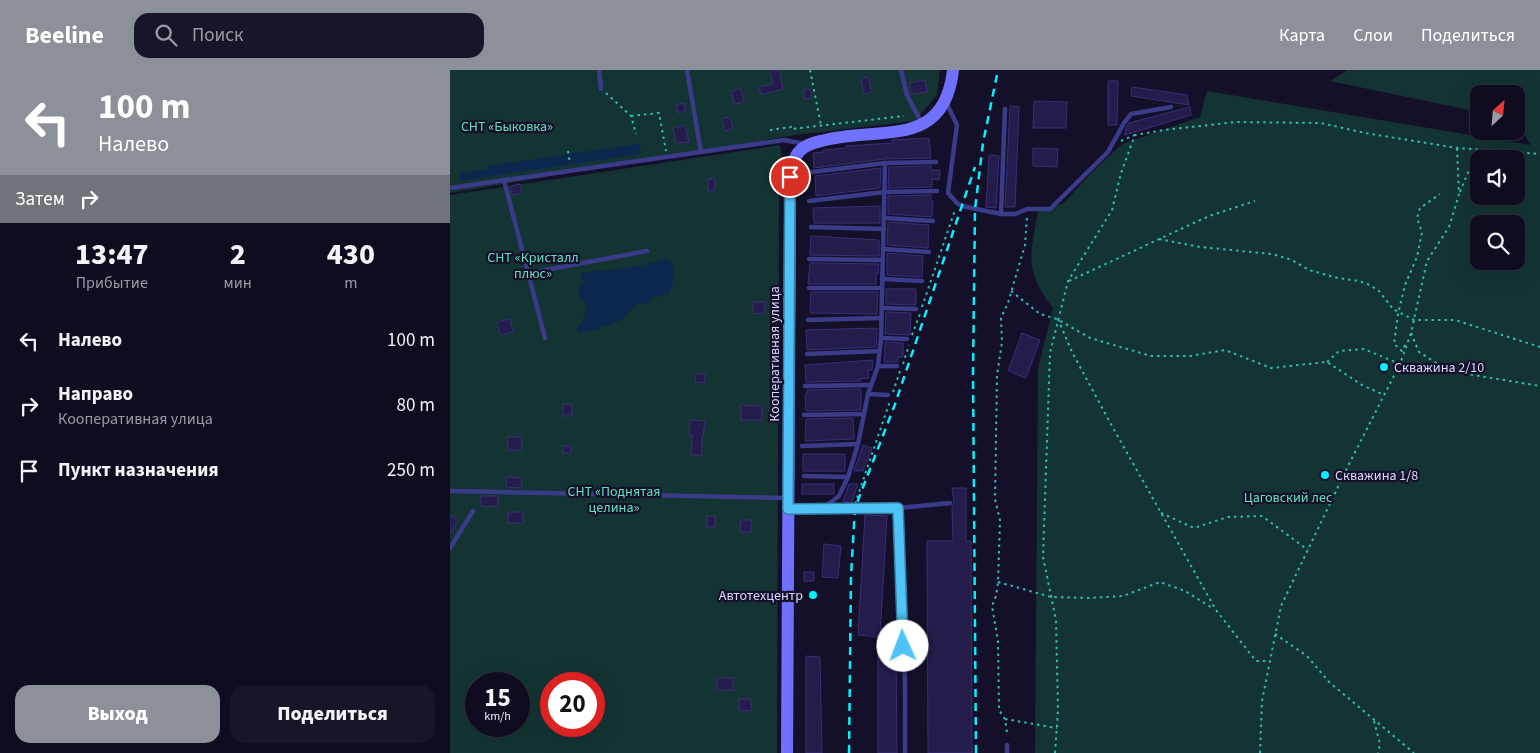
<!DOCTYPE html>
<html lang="ru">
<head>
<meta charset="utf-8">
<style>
  body { margin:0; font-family:"Source Sans 3",sans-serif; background:#181529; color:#f1f3f6; height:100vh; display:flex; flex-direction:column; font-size:19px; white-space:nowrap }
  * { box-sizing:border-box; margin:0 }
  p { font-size:16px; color:#9b9ba5 }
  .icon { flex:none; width:28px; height:28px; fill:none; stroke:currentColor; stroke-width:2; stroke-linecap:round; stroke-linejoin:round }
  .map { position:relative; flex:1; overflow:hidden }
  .drawer { display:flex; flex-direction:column; background:#0f0c20; width:450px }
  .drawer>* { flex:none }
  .top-card { background:#8c9099; color:#fff; overflow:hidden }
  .needle { width:32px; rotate:26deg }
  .tools { position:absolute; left:1020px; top:15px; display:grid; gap:10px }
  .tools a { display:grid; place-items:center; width:55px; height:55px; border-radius:10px; background:#0f0c20; box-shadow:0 5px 20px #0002,0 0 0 1px #2f2c3e; font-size:25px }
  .speed { position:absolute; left:15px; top:602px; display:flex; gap:10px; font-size:25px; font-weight:700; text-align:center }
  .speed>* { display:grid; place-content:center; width:65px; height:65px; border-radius:50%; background:#0f0c20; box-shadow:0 5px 20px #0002,0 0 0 1px #2f2c3e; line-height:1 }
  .speed small { font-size:12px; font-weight:400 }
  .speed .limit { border:8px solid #d22; background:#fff; color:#111 }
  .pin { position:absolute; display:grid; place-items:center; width:42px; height:42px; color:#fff; margin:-21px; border:2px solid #fff; border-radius:50%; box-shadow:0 1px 5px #0007 }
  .me { position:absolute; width:55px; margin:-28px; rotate:358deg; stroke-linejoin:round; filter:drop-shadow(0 0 4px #0008) }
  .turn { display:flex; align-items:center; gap:18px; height:105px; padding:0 15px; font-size:22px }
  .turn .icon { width:65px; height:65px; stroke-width:2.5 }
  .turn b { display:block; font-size:35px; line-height:42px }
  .then { display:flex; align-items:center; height:48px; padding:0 15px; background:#0003; gap:10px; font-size:19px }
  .eta { display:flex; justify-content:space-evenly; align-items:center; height:85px; text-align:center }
  .eta b { font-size:30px; font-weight:800; line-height:35px }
  .cta { display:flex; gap:10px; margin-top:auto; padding:10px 15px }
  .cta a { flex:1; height:58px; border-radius:15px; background:#8c9099; color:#fff; font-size:20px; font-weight:800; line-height:58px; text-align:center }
  .cta a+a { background:#181529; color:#f1f3f6 }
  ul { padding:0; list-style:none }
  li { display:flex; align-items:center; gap:15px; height:65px; padding:0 15px }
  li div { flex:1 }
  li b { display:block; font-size:19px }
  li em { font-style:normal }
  header { display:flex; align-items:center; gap:30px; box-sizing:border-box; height:70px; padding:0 25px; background:#8c9099; color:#fff }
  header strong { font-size:24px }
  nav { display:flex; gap:28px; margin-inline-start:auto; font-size:18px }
  .search { width:350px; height:45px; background:#181529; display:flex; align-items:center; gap:12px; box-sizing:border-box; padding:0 18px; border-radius:15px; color:#9b9ba5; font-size:19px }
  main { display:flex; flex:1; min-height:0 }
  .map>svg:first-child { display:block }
  .green { fill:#133432; fill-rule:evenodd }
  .water { fill:#0c274d }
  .building { fill:#241c4b; stroke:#3a2e77 }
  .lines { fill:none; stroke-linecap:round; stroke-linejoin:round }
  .path { stroke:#30bdaf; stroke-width:2; stroke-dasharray:2.5 4; stroke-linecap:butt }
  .service { stroke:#3b3b89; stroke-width:4.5 }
  .secondary { stroke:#7072ff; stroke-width:12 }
  .rail { stroke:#05f0ff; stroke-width:2.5; stroke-dasharray:8 6; stroke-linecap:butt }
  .route-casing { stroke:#337fa1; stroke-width:12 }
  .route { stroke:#4fc3f7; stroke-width:9 }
  .poi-dot { fill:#05f0ff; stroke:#14102a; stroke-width:2 }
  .labels { text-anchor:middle; stroke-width:4.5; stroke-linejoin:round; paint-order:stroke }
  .park-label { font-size:14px; fill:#63e1bd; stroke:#14102a }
  .street-label { font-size:14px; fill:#dcd9ff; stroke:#14102a }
  .poi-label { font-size:14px; fill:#dcd9ff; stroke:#14102a; text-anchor:start }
</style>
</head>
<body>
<header>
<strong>Beeline</strong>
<div class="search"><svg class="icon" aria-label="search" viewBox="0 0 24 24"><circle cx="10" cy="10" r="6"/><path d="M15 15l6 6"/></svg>Поиск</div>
<nav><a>Карта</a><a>Слои</a><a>Поделиться</a></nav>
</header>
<main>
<section class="drawer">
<div class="top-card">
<div class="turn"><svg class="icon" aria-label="left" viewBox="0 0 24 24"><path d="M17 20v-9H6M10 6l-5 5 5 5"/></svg><div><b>100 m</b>Налево</div></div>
<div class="then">Затем<svg class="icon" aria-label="right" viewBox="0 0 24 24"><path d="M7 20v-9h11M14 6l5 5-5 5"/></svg></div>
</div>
<div class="eta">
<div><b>13:47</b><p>Прибытие</p></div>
<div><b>2</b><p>мин</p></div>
<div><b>430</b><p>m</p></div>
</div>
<ul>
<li><svg class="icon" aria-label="left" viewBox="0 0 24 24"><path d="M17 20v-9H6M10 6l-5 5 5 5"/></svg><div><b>Налево</b></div><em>100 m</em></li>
<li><svg class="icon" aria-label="right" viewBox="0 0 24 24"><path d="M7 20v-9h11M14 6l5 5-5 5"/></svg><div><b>Направо</b><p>Кооперативная улица</p></div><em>80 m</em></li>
<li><svg class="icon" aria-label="arrive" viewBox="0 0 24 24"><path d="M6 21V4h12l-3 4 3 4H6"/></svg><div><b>Пункт назначения</b></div><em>250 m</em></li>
</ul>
<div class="cta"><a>Выход</a><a>Поделиться</a></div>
</section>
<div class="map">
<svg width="1090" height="683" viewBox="0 0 1090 683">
  <rect width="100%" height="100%" fill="#14102a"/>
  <!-- green -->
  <g class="green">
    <polygon points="0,0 490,0 487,25 465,51 345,65 0,123"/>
    <path d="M898 0H1090V683H585L588 298 603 238C574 201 580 185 588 142L614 133 641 103 672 74 750 47 757 21 1081 75 1066 52V24H1029V42L880 11ZM1029 89H1066V126H1029ZM1029 154H1066V191H1029Z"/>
    <path d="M330 75 334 98 329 116 327 683H0V125ZM26 614H69V656H26ZM101 614H144V656H101Z"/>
  </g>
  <!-- water -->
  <g class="water">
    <polygon points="189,74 191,84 10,111 9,103 38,99 38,96"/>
    <path d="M217 189 223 195V213L219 223 201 228 198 233 187 234 171 250 154 257 129 263 126 259C136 251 135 245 136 233L130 229 128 219 134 211 130 208 132 203C160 199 190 198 217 189Z"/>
  </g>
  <!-- building -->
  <g class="building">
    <polygon points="320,0 329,0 333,19 311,25 309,17 323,14"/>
    <polygon points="418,7 422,22 414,24 411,9"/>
    <polygon points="475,10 477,22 461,24 459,13"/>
    <polygon points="658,11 668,11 667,55 658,55"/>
    <polygon points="682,17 737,25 739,35 681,26"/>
    <polygon points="291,19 294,32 284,34 281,21"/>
    <polygon points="360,19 362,28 355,29 353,20"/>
    <polygon points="584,31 617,32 616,58 583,58"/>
    <polygon points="234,33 235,41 228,43 226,35"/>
    <polygon points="560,36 569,37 565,137 555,137"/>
    <polygon points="740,37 741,45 675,65 676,58 679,53"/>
    <polygon points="280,47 283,59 275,61 272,49"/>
    <polygon points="235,55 239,72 226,73 223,58"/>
    <polygon points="479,68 481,88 434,89 364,98 363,83 373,82 373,80 396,78 396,76 442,73 442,70"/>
    <polygon points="583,78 608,79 607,97 583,96"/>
    <polygon points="539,85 549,86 546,138 536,137"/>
    <polygon points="481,96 481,100 490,100 489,110 482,109 482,117 438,118 439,97"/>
    <polygon points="431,98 430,118 366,126 365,106"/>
    <polygon points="258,109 265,109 265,120 258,121"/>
    <polygon points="70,114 72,123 62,125 60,116"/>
    <polygon points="481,125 481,131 483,131 482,147 438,144 438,126"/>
    <polygon points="430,136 430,153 364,153 363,138"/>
    <polygon points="438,152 479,155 478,178 437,175"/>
    <polygon points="361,166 429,170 429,186 360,185"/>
    <polygon points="437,183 473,186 472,207 437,205"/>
    <polygon points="360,193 429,194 428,204 426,204 426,214 358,214"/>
    <polygon points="436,219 466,219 466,235 436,234"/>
    <polygon points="361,222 428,222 427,244 360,243"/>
    <polygon points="303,232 315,232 314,244 303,243"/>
    <polygon points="436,242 461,243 460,265 435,264"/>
    <polygon points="60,249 63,262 50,265 47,252"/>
    <polygon points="427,258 426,277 357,280 356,260"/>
    <polygon points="572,263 590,270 576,308 558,301"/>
    <polygon points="435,272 453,273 453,287 448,287 448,292 434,292"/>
    <polygon points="423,290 422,300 418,300 419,308 410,309 410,311 356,312 355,295"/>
    <polygon points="246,304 255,304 254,313 245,312"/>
    <polygon points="411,319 411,340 356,341 355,324 357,324 357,320"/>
    <polygon points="113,334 122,335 122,346 113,346"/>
    <polygon points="291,335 312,336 312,350 291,350"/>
    <polygon points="403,348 404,369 355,371 356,349"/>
    <polygon points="240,350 255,351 253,367 252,367 252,385 241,385 242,365 239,365"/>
    <polygon points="57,367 71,367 72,380 58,380"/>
    <polygon points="413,375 422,378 413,401 404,401"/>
    <rect x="113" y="376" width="8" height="7"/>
    <rect x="353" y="384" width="42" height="17"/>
    <polygon points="57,407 72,408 71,418 56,417"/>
    <rect x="352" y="414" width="32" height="10"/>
    <polygon points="399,414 408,414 401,434 393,431"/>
    <polygon points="502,418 516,418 516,471 521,471 522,683 478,683 477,471 503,471 502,436 504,433"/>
    <polygon points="31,426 48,426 48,437 31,436"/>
    <rect x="58" y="442" width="15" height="11"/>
    <polygon points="0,445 8,450 0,464"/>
    <polygon points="415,445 437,446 430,567 408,565"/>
    <rect x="257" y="446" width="8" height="11"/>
    <polygon points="291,450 301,450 301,462 290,462"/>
    <polygon points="374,474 391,476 388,508 372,507"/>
    <rect x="354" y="502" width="10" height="9"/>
    <polygon points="428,580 446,580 447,683 428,683"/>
    <polygon points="356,586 370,587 372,683 356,683"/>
    <rect x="267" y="608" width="16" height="12"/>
    <polygon points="289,629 301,629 301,641 289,640"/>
  </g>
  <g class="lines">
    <!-- path -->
    <g class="path">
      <polyline points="360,0 371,55"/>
      <polyline points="156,23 181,46 186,64"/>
      <polyline points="181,46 209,43 216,81"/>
      <polyline points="320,60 341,57 341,59 454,46"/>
      <polyline points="671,71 685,65"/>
      <polyline points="118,81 120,94"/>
      <polyline points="1010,122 1027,80"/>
      <polyline points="709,169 750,177 822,184 842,190 859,200 888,208 909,211 920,215 929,221 943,239 964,250 1005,250 1090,277"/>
      <polyline points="619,211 759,146 805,131"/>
      <polyline points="561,221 590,244 607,249 640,268 701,286 740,286 775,280 821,298 877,292 912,315 934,325"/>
      <polyline points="472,237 505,140"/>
      <polyline points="608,249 622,282 663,358 766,540 806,591 820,591"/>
      <polyline points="961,263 969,282 999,301 1090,316"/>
      <polyline points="462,265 470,244"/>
      <polyline points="955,275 952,281 944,274 948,244 955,215 967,187 972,162 967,148 970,138 990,124"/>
      <polyline points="877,292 889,281 914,279 950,294"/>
      <polyline points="453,294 459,275"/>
      <polyline points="443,322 450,301"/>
      <polyline points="405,434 440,331"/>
      <polyline points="711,443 744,458 778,447 812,446 858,480"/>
      <polyline points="548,512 601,527 638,528 673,526 710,512 735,521 764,539"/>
      <polyline points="825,564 857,586 879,612 964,683"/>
      <polyline points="555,649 607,658"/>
      <polyline points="924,651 930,674 928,683"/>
      <polyline points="557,662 555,649 549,640 548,571 542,536 546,526 548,512 550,450 545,429 547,306 552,272 551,248 558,233 575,175 577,147"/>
      <polyline points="605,683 608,640 606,550 593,487 600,283 618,211 662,140 671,103 685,65 714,60 786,52 871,53 915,63 1007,78 1090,84"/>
      <polyline points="810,683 812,631 831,536 898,396 950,294 961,263 977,191 999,157 1004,141 1009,124 1007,79"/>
    </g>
    <!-- service -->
    <g class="service">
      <polyline points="149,0 151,19"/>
      <polyline points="237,0 251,82"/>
      <polyline points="451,0 457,25 471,52"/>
      <polyline points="496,32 507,55 498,123 507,133 512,136 551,144 565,144 577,139 600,139 658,82 674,53 681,44 721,37"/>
      <polyline points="435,93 486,92"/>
      <polyline points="362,102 435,93 431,268 428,296 418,324 408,374 398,407 389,426 373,438"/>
      <polyline points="54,110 95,268"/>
      <polyline points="0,118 334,70 355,74"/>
      <polyline points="359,131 435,122 487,121"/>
      <polyline points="551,144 555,39"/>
      <polyline points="434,148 483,151"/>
      <polyline points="361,157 434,159"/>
      <polyline points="433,179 479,182"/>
      <polyline points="359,189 433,190"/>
      <polyline points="79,203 197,181"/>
      <polyline points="432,209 472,211"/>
      <polyline points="359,218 432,218"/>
      <polyline points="432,238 466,239"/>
      <polyline points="358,250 431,248"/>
      <polyline points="431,268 457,269"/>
      <polyline points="357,284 430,281"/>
      <polyline points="428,296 447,296"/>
      <polyline points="355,316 421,315"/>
      <polyline points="418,324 438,325"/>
      <polyline points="354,345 413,344"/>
      <polyline points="352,376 408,374"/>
      <polyline points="354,406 398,407"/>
      <polyline points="0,421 336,428"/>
      <polyline points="448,438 455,613 455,683"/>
      <polyline points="339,439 438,439 500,433"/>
      <polyline points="0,478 23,441"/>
      <polyline points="557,675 557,683"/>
    </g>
    <!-- secondary -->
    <path class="secondary" d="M337 683 340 139C340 123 337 101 346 86 351 77 361 73 371 71 429 55 494 81 503 0"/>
    <!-- rail -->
    <g class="rail">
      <polyline points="399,683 401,506 405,438 444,337 525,97"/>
      <polyline points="526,683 523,304 525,139 533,73 548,0"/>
    </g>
  </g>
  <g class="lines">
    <defs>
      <polyline id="route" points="340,107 338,439 448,438 453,576"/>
    </defs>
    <!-- route casing -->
    <use href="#route" class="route-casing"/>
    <!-- route -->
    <use href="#route" class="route"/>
  </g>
  <!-- markers -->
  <g class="poi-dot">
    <circle cx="934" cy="297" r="5"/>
    <circle cx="875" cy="405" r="5"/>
    <circle cx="363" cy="525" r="5"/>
  </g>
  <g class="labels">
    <!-- park labels -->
    <g class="park-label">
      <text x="57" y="61">СНТ «Быковка»</text>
      <text x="83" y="192">СНТ «Кристалл<tspan x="83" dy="16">плюс»</tspan></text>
      <text x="164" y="426">СНТ «Поднятая<tspan x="164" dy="16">целина»</tspan></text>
      <text x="838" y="432">Цаговский лес</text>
    </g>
    <!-- street labels -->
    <g class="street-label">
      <text transform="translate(324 284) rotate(-90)" y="5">Кооперативная улица</text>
    </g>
    <!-- poi labels -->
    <g class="poi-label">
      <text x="944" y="302">Скважина 2/10</text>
      <text x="885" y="410">Скважина 1/8</text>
      <text x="353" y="530" text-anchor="end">Автотехцентр</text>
    </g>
  </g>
</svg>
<div class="tools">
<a><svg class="needle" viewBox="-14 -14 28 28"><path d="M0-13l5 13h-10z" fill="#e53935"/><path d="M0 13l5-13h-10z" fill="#9b9ba5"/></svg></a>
<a><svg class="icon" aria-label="sound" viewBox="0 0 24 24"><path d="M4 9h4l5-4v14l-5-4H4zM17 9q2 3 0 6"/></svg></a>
<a><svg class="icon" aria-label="search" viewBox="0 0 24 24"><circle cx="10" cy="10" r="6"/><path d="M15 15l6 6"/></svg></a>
</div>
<div class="speed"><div>15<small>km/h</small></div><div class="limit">20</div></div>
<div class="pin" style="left:340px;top:107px;background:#d93025"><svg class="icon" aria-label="arrive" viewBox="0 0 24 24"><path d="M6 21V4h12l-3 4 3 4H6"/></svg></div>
<svg class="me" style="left:453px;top:576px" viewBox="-20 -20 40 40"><circle r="19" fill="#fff"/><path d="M0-13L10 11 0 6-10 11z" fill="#4fc3f7"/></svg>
</div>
</main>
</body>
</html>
